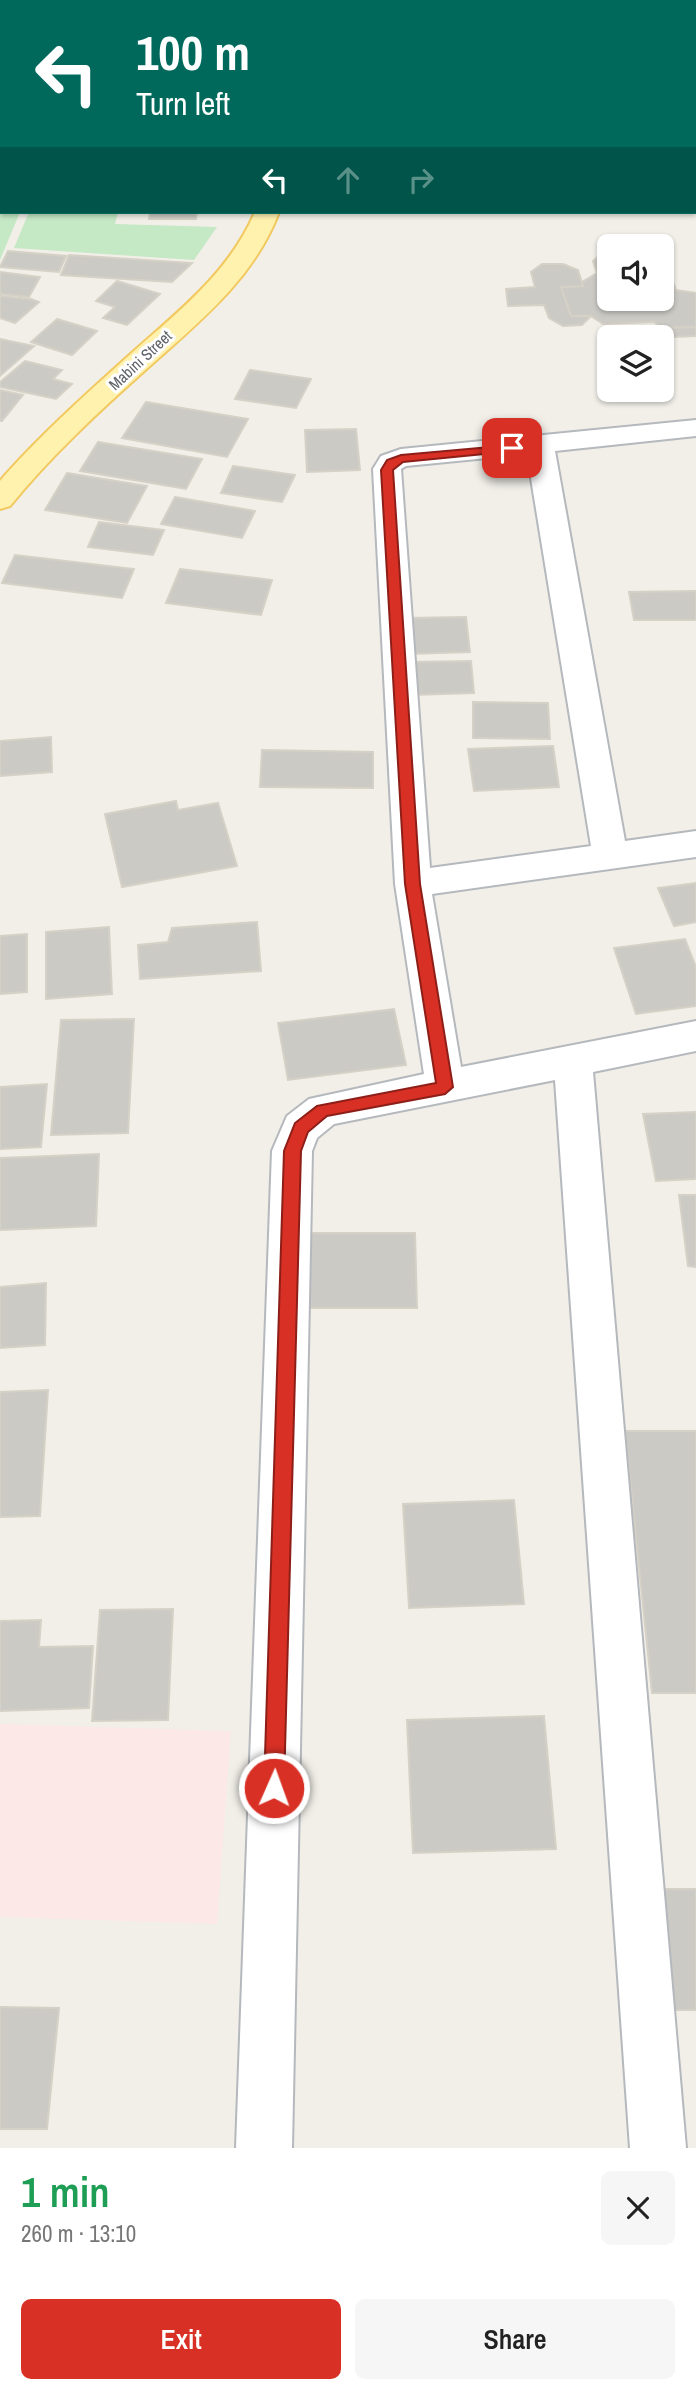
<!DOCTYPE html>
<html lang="en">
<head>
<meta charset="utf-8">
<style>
  body { margin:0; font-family:"Archivo Narrow",sans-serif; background:#f6f6f6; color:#222; height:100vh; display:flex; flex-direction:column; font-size:26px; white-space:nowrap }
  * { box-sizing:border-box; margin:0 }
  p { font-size:23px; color:#767676 }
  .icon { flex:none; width:38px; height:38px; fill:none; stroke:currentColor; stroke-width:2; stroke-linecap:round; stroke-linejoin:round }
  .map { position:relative; height:2148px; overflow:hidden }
  .details { display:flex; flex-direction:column; background:#fff; flex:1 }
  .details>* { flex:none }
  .hud { position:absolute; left:0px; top:0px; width:696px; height:214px; box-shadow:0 2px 5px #0004; background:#00695c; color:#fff; overflow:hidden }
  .controls { position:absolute; left:597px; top:234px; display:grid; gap:14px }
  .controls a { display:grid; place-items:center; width:77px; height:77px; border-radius:10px; background:#fff; box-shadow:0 2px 5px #0004; font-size:35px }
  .pin { position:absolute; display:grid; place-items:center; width:60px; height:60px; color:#fff; margin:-30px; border-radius:14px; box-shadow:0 4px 10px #0006 }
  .me { position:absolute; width:77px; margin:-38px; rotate:2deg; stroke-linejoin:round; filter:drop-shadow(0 0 5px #0008) }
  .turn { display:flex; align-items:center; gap:24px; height:147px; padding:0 21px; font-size:32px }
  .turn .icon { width:91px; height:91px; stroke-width:2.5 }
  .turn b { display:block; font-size:49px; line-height:60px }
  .lanes { display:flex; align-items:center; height:66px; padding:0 21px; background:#0003; justify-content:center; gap:35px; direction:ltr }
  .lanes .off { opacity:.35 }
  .round { display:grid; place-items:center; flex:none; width:74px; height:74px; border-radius:10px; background:#f6f6f6 }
  .overview { display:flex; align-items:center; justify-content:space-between; height:119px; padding:0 21px }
  h1 { font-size:42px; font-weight:600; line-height:52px; color:#1e9e55 }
  .cta { display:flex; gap:14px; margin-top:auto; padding:14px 21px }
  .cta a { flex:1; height:80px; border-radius:10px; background:#d93025; color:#fff; font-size:28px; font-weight:600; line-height:80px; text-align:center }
  .cta a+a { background:#f6f6f6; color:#222 }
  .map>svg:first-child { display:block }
  .medical { fill:#fce8e6 }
  .green { fill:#c5e8c5 }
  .building { fill:#cccac5; stroke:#d6d1c6; stroke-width:2 }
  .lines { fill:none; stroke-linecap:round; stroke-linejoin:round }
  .minor-casing { stroke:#b5b8bc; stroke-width:4 }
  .major-casing { stroke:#f2c960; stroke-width:4 }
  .minor { fill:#fff; fill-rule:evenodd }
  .major { fill:#fff2af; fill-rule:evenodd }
  .route { fill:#d93025; stroke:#8d1f18; stroke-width:2 }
  .labels { text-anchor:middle; stroke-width:6; stroke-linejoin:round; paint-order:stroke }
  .far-street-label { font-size:16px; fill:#5f6368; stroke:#fff }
</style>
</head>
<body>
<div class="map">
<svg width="696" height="2148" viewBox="0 0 696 2148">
  <rect width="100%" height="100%" fill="#f1efe8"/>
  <!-- medical -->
  <polygon class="medical" points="0,1724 231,1731 217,1924 0,1917"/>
  <!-- green -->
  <g class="green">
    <polygon points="0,117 2,212 20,212 0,260"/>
    <polygon points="29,212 118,212 115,224 217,227 194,260 14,248"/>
  </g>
  <!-- building -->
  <g class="building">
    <polygon points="150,212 197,212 196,219 149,219"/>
    <polygon points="8,251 66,256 59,272 0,267"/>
    <polygon points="601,254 609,254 609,299 662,299 662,258 664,259 676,290 696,293 696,327 663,328 654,322 603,324 591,316 571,316 561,287 583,286 582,282 597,273 593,261"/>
    <polygon points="69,255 192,263 172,282 61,275"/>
    <polygon points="542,264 563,264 578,270 583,286 561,287 571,316 591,316 582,325 563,326 549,318 544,305 508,306 506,289 535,287 531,272"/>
    <polygon points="0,272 40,277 29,297 0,294"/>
    <polygon points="117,281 160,294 127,325 103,318 115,307 96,301"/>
    <polygon points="0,296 31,299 39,302 15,323 0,318"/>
    <polygon points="57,319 97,331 72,355 31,342"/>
    <polygon points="696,327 696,336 673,337 664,333 663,328"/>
    <polygon points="0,339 34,346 0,376"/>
    <polygon points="25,361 62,370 53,379 72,384 56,399 0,387 0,382"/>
    <polygon points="250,370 311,379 296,408 235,399"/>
    <polygon points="0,390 23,395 2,421 0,421"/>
    <polygon points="146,402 248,419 227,457 122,438"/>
    <polygon points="356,429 360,470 307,472 305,430"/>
    <polygon points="98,442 202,459 186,489 80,471"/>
    <polygon points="233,466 295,475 282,502 221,493"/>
    <polygon points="67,473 147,486 127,523 45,510"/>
    <polygon points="175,497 255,511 242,538 161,524"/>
    <polygon points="99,522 164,530 153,555 88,547"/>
    <polygon points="15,555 134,569 122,598 2,583"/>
    <polygon points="180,569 272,580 261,615 166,603"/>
    <polygon points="696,591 696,620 634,620 629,592"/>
    <polygon points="466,617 470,652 408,654 405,618"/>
    <polygon points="471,661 474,693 412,695 409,662"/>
    <polygon points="473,702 548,703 550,739 473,738"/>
    <polygon points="51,737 52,772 0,776 0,741"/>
    <polygon points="553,746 559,787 474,791 468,749"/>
    <polygon points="262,750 373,752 373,788 260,787"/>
    <polygon points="176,801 178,810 218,803 237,866 122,887 105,814"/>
    <polygon points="696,883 696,922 674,926 658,888"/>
    <polygon points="257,922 261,971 140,979 138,945 168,942 172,928"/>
    <polygon points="109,927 112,994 46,999 46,932"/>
    <polygon points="27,934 27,992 0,994 0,936"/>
    <polygon points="685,939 696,967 696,1006 636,1014 614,948"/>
    <polygon points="394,1009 406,1065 288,1080 278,1023"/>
    <polygon points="134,1019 128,1133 51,1135 61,1020"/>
    <polygon points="47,1084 41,1147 0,1149 0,1087"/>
    <polygon points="696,1112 696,1179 656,1181 643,1114"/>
    <polygon points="99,1154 96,1226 0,1230 0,1158"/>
    <polygon points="679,1195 696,1195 696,1267 688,1266"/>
    <polygon points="303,1233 415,1233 417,1308 301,1308"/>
    <polygon points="46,1283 45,1345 0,1348 0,1287"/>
    <polygon points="48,1390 40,1516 0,1517 0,1392"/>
    <polygon points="625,1431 696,1431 696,1693 652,1693"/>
    <polygon points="514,1500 524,1604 409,1608 403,1504"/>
    <polygon points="173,1609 168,1720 92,1721 100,1610"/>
    <polygon points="41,1620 39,1647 93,1646 89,1708 0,1711 0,1621"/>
    <polygon points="544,1716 556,1849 413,1853 407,1720"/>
    <polygon points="660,1889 696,1889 696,2010 671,2010"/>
    <polygon points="0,2007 59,2008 47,2129 0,2129"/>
  </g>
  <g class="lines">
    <defs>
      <g id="minor">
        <rect x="695" y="132" width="1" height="14"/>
        <path d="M696 420V436L555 451 625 841 696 831V857L432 894 461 1067 696 1021V1051L593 1072 686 2148H630L555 1080 334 1124 317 1138 312 1151 292 2148H236L272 1151 287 1116 309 1099 424 1074 395 884 373 469 381 456 401 449ZM527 454 591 846 430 868 401 469 406 466Z"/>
      </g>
      <g id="major">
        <rect x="205" y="0" width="22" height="2"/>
        <path d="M255 212H279C253 281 195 325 142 373 95 415 50 457 10 506L0 509V481L6 474C43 433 84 396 125 359 175 314 228 275 255 212Z"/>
      </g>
    </defs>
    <!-- minor casing -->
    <use href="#minor" class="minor-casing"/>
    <!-- major casing -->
    <use href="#major" class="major-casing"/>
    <!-- minor -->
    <use href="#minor" class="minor"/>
    <!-- major -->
    <use href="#major" class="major"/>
  </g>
  <!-- route -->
  <polygon class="route" points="512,445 518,448 516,451 403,462 393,470 420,884 453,1087 445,1094 327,1116 308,1132 301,1151 284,1788 281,1795 274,1798 267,1795 264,1788 284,1151 295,1123 317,1106 436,1083 405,884 381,470 387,460 401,455"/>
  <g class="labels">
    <!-- far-street labels -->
    <g class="far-street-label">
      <text transform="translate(140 360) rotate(-43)" y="6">Mabini Street</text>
    </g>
  </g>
</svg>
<div class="controls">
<a><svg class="icon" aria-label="sound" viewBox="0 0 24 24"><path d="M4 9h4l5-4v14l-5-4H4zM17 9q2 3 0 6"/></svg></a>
<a><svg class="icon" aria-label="layers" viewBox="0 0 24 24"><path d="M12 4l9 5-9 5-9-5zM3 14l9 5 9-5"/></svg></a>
</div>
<div class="pin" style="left:512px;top:448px;background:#d93025"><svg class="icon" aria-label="arrive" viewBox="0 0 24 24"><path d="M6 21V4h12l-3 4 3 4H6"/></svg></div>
<svg class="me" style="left:274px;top:1788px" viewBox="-20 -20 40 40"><circle r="17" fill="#d93025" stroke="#fff" stroke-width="3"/><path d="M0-11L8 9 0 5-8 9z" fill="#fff"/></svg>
<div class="hud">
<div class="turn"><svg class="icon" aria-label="left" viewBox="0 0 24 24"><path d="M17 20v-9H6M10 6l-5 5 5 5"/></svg><div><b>100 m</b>Turn left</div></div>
<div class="lanes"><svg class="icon" aria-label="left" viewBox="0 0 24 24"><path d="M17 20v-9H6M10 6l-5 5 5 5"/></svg><svg class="icon off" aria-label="ahead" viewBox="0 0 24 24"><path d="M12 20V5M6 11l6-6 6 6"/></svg><svg class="icon off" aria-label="right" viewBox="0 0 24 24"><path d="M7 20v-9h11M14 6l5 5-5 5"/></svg></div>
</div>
</div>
<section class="details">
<div class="overview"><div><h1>1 min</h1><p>260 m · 13:10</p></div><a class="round"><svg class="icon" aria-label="close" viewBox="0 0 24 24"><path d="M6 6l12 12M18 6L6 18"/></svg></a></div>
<div class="cta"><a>Exit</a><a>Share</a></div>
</section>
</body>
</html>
